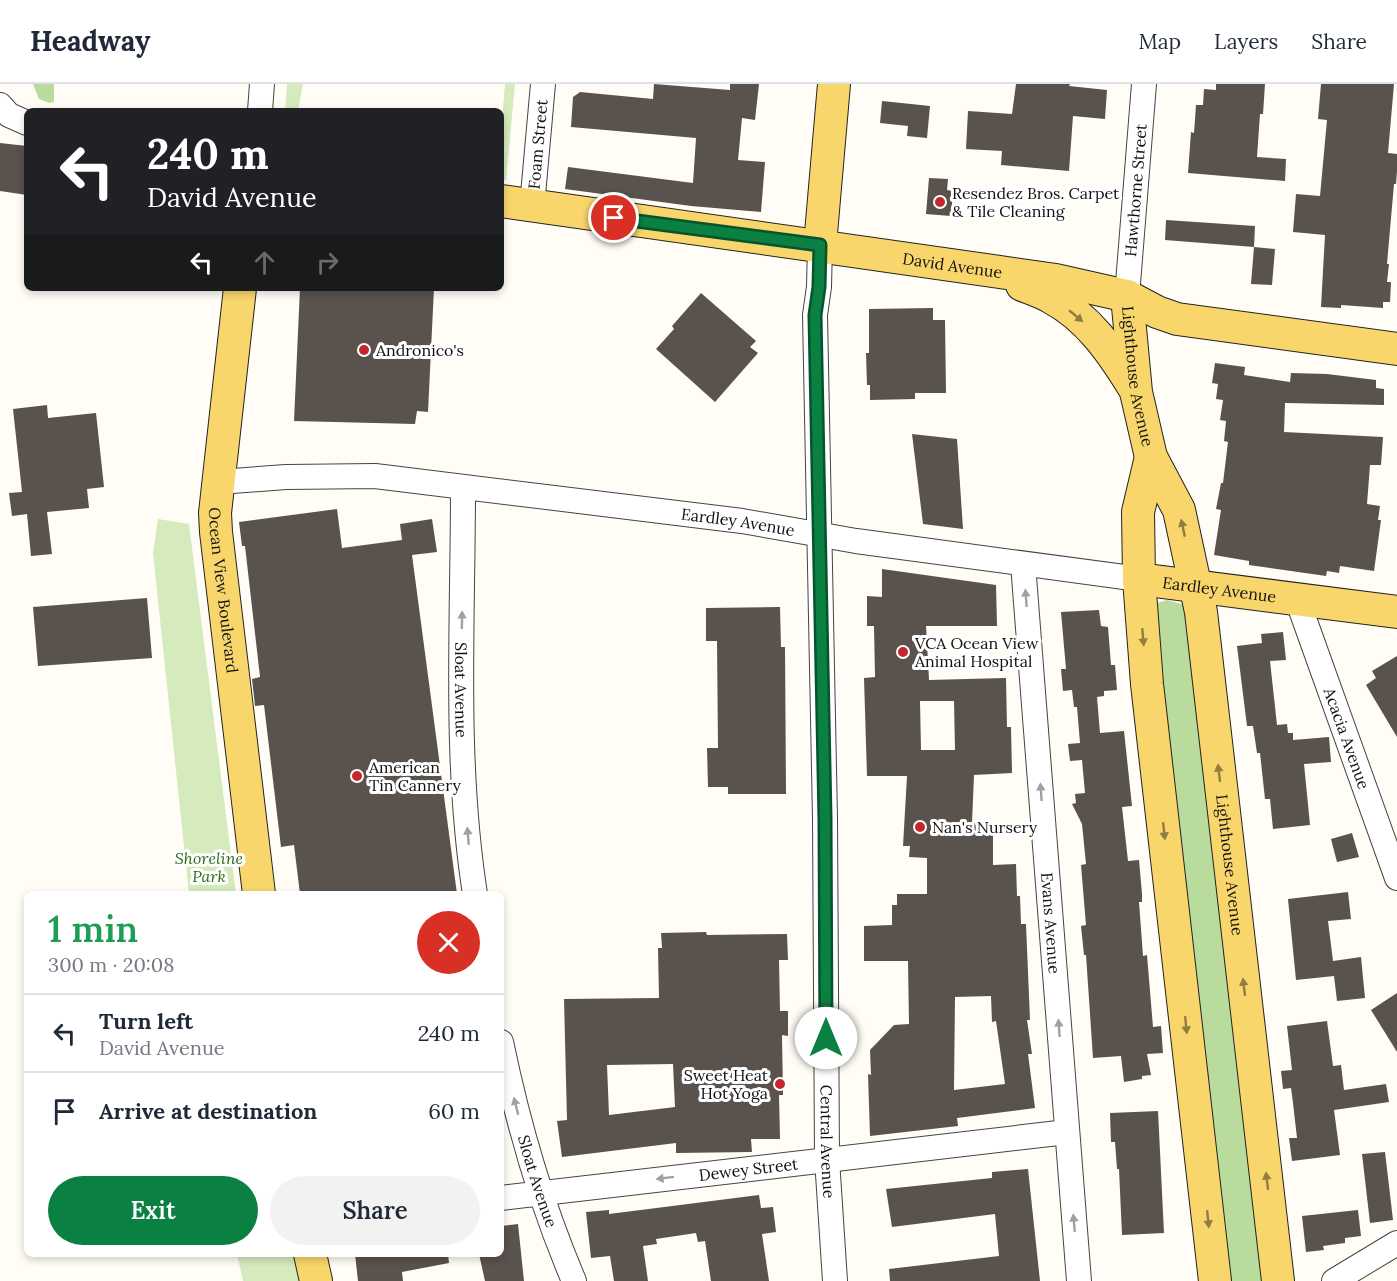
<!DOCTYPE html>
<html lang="en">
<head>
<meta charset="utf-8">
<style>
  body { margin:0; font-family:Lora,serif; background:#f2f2f3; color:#1f2937; height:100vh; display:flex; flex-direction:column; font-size:22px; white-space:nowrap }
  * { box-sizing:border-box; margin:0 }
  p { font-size:20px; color:#747a83 }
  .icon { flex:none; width:33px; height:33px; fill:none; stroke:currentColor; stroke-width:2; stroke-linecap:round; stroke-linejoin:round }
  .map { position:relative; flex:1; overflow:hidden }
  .drawer { position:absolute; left:24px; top:807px; width:480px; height:366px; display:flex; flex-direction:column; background:#fff; border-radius:9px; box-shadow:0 3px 9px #0003 }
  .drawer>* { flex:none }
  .hud { position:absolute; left:24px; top:24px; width:480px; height:183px; border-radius:9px; box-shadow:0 3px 9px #0003; background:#202124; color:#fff; overflow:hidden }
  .pin { position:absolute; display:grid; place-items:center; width:51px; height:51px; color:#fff; margin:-26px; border:3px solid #fff; border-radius:50%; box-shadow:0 2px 6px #0007 }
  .me { position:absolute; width:66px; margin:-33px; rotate:0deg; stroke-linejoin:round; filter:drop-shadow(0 0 4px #0008) }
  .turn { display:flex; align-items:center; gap:21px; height:126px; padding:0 24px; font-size:27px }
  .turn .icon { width:78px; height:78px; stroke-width:2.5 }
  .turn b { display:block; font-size:42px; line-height:51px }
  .lanes { display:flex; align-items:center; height:57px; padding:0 24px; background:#0003; justify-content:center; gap:30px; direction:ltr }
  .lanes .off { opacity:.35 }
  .round { display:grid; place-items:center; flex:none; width:63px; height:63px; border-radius:32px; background:#f2f2f3 }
  .summary { display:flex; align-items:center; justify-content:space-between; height:102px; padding:0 24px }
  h1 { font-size:36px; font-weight:600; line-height:45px; color:#1e9e55 }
  .action { display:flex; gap:12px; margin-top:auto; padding:12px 24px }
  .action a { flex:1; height:69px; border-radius:36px; background:#0b8043; color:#fff; font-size:24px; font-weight:600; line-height:69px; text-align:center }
  .action a+a { background:#f2f2f3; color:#1f2937 }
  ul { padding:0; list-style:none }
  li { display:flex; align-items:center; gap:18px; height:78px; padding:0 24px; border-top:2px solid #e0e1e3 }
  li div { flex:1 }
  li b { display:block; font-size:22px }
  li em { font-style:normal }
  header { display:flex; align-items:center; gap:36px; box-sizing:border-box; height:84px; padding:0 30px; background:#fff; border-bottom:2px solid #e0e1e3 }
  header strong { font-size:28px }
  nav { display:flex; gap:33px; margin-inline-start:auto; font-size:21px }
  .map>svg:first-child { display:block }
  .green { fill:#d5ebbd }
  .forest { fill:#b9dc9c }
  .building { fill:#5a524d; fill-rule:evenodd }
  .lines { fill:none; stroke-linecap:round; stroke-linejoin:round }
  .minor-casing { stroke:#444; stroke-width:26 }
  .major-casing { stroke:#222; stroke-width:34 }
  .minor { stroke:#fff; stroke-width:24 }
  .major { stroke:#f9d66b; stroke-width:32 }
  .oneway { fill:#917d42 }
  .oneway2 { fill:#a0a0a0 }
  .route-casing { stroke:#07532c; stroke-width:15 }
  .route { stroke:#0b8043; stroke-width:10 }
  .poi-dot { fill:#c4262e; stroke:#fff; stroke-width:2 }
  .labels { text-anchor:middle; stroke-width:6; stroke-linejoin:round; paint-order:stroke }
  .street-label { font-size:16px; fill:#111; stroke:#fff }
  .poi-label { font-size:16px; fill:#111; stroke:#fff; text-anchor:start }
  .park-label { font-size:16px; font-style:italic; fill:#2f6b1f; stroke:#fff }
</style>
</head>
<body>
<header>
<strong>Headway</strong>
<nav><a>Map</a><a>Layers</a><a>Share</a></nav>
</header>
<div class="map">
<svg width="1397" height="1197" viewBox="0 0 1397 1197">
  <rect width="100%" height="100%" fill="#fffdf5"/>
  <!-- green -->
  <g class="green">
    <polygon points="287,0 303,0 298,27 285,27"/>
    <polygon points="505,0 515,0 506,96 501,95 501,49"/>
    <polygon points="158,435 189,440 236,810 189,810 153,469"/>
    <polygon points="237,1170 293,1170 299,1197 243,1197"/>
  </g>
  <!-- forest -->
  <g class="forest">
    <polygon points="33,0 54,0 54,18 49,19 39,15"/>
    <polygon points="1167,516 1185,521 1265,1197 1225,1197 1154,520"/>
  </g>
  <!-- building -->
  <g class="building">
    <polygon points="654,0 730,6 730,0 759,0 755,36 742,34 738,76 765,78 761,128 691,122 565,105 568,83 693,99 696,54 571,43 573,13 580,8 653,15"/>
    <polygon points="1016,0 1070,0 1069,2 1107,6 1105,35 1073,32 1069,87 1001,81 1002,67 966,65 968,27 1012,30"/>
    <polygon points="1216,0 1265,0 1263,30 1260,30 1257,73 1286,75 1285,97 1188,89 1191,48 1194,49 1196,21 1203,21 1204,5 1216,6"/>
    <polygon points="1321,0 1394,0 1388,69 1397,70 1397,87 1396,100 1394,100 1387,180 1389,180 1387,198 1391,198 1390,218 1383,218 1383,224 1341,221 1341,224 1321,223 1325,151 1293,148 1296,110 1320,112 1327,36 1318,35"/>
    <polygon points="882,17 930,22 927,54 907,52 908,42 880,39"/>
    <polygon points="0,59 27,62 27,111 0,107"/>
    <polygon points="929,94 948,95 947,106 953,107 951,132 926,130"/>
    <polygon points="1166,136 1255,142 1254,163 1165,156"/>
    <polygon points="1254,163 1275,165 1272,201 1251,200"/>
    <polygon points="300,204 434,204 428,328 417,327 415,340 294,337"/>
    <polygon points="701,209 756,257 750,263 758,269 715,318 656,265 674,245 672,242"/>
    <polygon points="933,224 933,236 945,236 946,309 915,309 915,315 870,316 870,301 867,301 866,269 869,269 869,225"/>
    <polygon points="1215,279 1245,283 1244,291 1290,298 1291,289 1327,290 1376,296 1376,304 1384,305 1384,321 1285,319 1284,348 1383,353 1381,381 1370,381 1367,420 1380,422 1378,436 1381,436 1374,487 1340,482 1339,489 1327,487 1326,492 1249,481 1249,477 1214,471 1221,426 1216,425 1221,399 1223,399 1228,358 1224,357 1226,337 1220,336 1223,316 1216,315 1218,300 1212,299"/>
    <polygon points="47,321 48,334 96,329 104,403 87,405 89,424 47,428 52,470 31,472 27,430 12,432 9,409 22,408 13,325"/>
    <polygon points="912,350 957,355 963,445 923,440"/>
    <polygon points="337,425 342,464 402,456 400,440 432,435 437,468 412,471 457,810 300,810 294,761 281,763 264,621 255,622 252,595 260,593 245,462 242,462 239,438"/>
    <path d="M882 485 996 501 997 542H926L929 596 1006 594 1007 643H1011L1012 689 974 691 972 739H993V781L1016 780 1017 812H1020L1021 840H1026L1030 936H1027L1032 970H1028L1035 1024 957 1034 958 1042 870 1052 868 990 871 991 870 966 894 941 909 940 908 877H864V842L892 841V821H897V810H927V774L909 773 910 762H903L907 692H867L864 594 875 593 874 542H867V512L882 513ZM920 617H954L955 666H921ZM991 912 992 938 996 937 1005 1000 954 1006 955 913Z"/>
    <polygon points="147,514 152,574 38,582 33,523"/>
    <polygon points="780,523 781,563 785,563 786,710 728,710 728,703 708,703 707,664 718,664 717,557 706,557 706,524"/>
    <polygon points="1099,526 1101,542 1108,543 1111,581 1115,581 1117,606 1104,607 1104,612 1097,613 1100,649 1124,647 1132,722 1122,723 1128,777 1139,776 1142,810 1142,818 1139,818 1143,872 1147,871 1153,943 1161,942 1163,969 1147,970 1151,991 1142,992 1142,995 1124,998 1121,972 1093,974 1086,871 1084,871 1081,842 1086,841 1081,781 1086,780 1082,740 1072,720 1076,719 1075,710 1085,709 1082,676 1070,677 1068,660 1080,659 1077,623 1074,623 1072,606 1063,607 1061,585 1066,585 1061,528"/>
    <polygon points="1283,548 1286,576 1270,577 1277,641 1287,640 1288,649 1293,649 1293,656 1329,653 1331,678 1304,680 1310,741 1273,745 1270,715 1265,715 1260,669 1257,669 1253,642 1247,642 1237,562 1262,559 1261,550"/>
    <polygon points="1397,572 1397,653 1366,601 1376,594 1372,587"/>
    <polygon points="1352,749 1359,773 1337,778 1331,755"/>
    <polygon points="1348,808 1351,835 1328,837 1333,877 1361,873 1365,914 1337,917 1334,892 1296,896 1288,815"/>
    <path d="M706 848 707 851 787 850 788 876H779L780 927H788V952L782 951 783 1011H779L780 1055H751L752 1068 676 1069V1059L562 1073 557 1037 567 1036 564 915 659 914 658 864H662L661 849ZM673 980 675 1023 609 1031 607 981Z"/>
    <polygon points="1397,909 1397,968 1371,926"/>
    <polygon points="1327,937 1333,982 1341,981 1344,1006 1386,1000 1389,1018 1334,1026 1340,1071 1292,1077 1289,1054 1297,1054 1293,1019 1291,1004 1283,1005 1281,987 1292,986 1287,942"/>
    <polygon points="1158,1027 1164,1149 1122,1151 1119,1085 1117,1085 1115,1058 1111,1058 1110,1029"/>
    <polygon points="1385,1068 1393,1136 1370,1139 1362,1070"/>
    <polygon points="1028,1085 1040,1197 890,1197 889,1185 999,1172 995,1130 892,1143 886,1105 992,1094 992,1088"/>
    <polygon points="759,1111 761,1124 773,1123 776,1148 762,1150 769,1197 711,1197 705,1157 698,1158 696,1149 656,1155 657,1160 643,1162 648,1197 614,1197 610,1172 591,1174 586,1128 609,1126 609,1130"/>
    <polygon points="1358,1126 1361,1152 1345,1154 1345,1159 1323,1162 1324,1166 1306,1168 1302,1132"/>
    <polygon points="518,1140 524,1197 485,1197 479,1170 501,1170 501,1142"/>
    <polygon points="355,1170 448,1170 449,1179 402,1188 403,1197 358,1197"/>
  </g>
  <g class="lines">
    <defs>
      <g id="minor">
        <polyline points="0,21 9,31 27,39"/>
        <polyline points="260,27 262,0"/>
        <path id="s1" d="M532 122 543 0"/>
        <path id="s2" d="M820 161 819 203 815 231 825 735 827 1075 835 1197"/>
        <path id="s3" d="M1127 212 1144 0"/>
        <path id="s4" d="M219 398 286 393 375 392 742 437 856 457 1139 495"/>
        <path id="s5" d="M463 404C463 539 454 676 475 810"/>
        <path id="s6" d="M1023 480 1079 1197"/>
        <path id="s7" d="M1297 515 1397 794"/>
        <path id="s8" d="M501 958C518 1040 541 1120 574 1197"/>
        <path id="s9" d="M501 1114 1067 1048"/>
        <polyline points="1334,1197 1397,1159"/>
      </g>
      <g id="major">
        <path id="s10" d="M501 117 1056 196 1127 212 1157 228 1177 235 1397 265"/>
        <polyline points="820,161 834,0"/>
        <path d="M1022 201C1032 205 1042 208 1052 214 1088 233 1112 268 1133 302"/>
        <path id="s11" d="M240 204 215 429 216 448 259 810"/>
        <path id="s12" d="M1127 212 1136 308 1151 373 1179 426 1201 528 1278 1197"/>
        <polyline points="1151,373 1138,428 1139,495 1147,600 1215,1197"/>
        <path id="s13" d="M1139 495 1397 528"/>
        <polyline points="310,1170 316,1197"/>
      </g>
    </defs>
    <!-- minor casing -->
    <use href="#minor" class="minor-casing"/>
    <!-- major casing -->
    <use href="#major" class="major-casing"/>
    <!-- minor -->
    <use href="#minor" class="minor"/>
    <!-- major -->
    <use href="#major" class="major"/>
  </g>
  <!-- one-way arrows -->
  <defs><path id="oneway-solid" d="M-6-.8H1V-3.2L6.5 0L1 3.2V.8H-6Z" transform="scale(1.5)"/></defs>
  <g class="oneway">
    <use href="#oneway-solid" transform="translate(1076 232) rotate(40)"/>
    <use href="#oneway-solid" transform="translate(1183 444) rotate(-102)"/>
    <use href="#oneway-solid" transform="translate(1143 553) rotate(85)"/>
    <use href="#oneway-solid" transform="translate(1219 689) rotate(-97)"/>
    <use href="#oneway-solid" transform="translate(1164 747) rotate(84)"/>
    <use href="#oneway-solid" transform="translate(1244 903) rotate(-97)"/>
    <use href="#oneway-solid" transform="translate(1186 941) rotate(84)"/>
    <use href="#oneway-solid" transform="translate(1267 1097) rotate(-97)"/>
    <use href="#oneway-solid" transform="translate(1208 1135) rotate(84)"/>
  </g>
  <g class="oneway2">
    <use href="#oneway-solid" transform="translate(1026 514) rotate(-94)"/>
    <use href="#oneway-solid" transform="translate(462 536) rotate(-89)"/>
    <use href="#oneway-solid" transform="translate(1041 708) rotate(-94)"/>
    <use href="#oneway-solid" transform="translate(468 752) rotate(-95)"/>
    <use href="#oneway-solid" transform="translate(1059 944) rotate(-94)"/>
    <use href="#oneway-solid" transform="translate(516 1022) rotate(-104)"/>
    <use href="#oneway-solid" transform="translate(665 1094) rotate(173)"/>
    <use href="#oneway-solid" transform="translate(1074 1139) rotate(-95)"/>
  </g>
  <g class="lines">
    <defs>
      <polyline id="route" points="614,134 820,161 819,203 815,231 825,735 826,954"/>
    </defs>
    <!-- route casing -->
    <use href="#route" class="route-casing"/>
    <!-- route -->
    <use href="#route" class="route"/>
  </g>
  <!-- markers -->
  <g class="poi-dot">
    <circle cx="940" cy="118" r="6"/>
    <circle cx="364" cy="266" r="6"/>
    <circle cx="903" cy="568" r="6"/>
    <circle cx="357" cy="692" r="6"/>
    <circle cx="920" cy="743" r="6"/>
    <circle cx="780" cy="1000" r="6"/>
  </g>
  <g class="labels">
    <!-- street labels -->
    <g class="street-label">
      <text dy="6" stroke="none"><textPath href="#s1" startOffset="62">Foam Street</textPath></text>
      <text dy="6" stroke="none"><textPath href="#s3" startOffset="106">Hawthorne Street</textPath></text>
      <text dy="6" stroke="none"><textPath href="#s10" startOffset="456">David Avenue</textPath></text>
      <text dy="6" stroke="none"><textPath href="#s12" startOffset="81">Lighthouse Avenue</textPath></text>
      <text dy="6" stroke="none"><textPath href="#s4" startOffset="522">Eardley Avenue</textPath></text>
      <text dy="6" stroke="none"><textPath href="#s13" startOffset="81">Eardley Avenue</textPath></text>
      <text dy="6" stroke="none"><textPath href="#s11" startOffset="304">Ocean View Boulevard</textPath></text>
      <text dy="6" stroke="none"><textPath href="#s5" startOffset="202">Sloat Avenue</textPath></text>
      <text dy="6" stroke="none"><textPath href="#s7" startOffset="148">Acacia Avenue</textPath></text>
      <text dy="6" stroke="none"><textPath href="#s12" startOffset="582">Lighthouse Avenue</textPath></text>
      <text dy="6" stroke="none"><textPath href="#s6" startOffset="360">Evans Avenue</textPath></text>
      <text dy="6" stroke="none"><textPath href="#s2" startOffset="897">Central Avenue</textPath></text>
      <text dy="6" stroke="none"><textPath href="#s9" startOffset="249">Dewey Street</textPath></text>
      <text dy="6" stroke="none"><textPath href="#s8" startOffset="144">Sloat Avenue</textPath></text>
    </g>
    <!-- poi labels -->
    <g class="poi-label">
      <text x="952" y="115">Resendez Bros. Carpet<tspan x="952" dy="18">&amp; Tile Cleaning</tspan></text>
      <text x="376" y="272">Andronico's</text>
      <text x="915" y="565">VCA Ocean View<tspan x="915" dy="18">Animal Hospital</tspan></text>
      <text x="369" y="689">American<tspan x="369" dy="18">Tin Cannery</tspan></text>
      <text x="932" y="749">Nan's Nursery</text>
      <text x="768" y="997" text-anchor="end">Sweet Heat<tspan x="768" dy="18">Hot Yoga</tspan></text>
    </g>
    <!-- park labels -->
    <g class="park-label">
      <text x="209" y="780">Shoreline<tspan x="209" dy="18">Park</tspan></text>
    </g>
  </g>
</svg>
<div class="pin" style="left:614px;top:134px;background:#d93025"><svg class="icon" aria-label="arrive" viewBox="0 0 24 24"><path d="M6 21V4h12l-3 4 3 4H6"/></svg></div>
<svg class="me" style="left:826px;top:954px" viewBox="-20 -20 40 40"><circle r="19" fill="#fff"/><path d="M0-13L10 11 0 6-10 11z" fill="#0b8043"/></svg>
<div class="hud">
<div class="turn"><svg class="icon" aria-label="left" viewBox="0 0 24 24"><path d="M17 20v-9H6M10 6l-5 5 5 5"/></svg><div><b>240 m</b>David Avenue</div></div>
<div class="lanes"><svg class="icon" aria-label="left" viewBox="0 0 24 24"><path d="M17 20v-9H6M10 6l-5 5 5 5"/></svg><svg class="icon off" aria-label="ahead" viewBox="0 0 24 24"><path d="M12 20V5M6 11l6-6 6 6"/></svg><svg class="icon off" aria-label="right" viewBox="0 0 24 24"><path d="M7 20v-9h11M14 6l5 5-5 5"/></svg></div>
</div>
<section class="drawer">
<div class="summary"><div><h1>1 min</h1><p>300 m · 20:08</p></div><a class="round" style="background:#d93025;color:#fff"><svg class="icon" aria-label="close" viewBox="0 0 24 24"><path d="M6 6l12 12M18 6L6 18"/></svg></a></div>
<ul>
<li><svg class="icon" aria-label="left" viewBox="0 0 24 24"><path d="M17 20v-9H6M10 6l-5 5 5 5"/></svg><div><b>Turn left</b><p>David Avenue</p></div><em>240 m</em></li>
<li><svg class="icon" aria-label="arrive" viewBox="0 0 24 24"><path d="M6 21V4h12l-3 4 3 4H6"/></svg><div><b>Arrive at destination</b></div><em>60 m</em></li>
</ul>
<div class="action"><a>Exit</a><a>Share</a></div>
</section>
</div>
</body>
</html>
